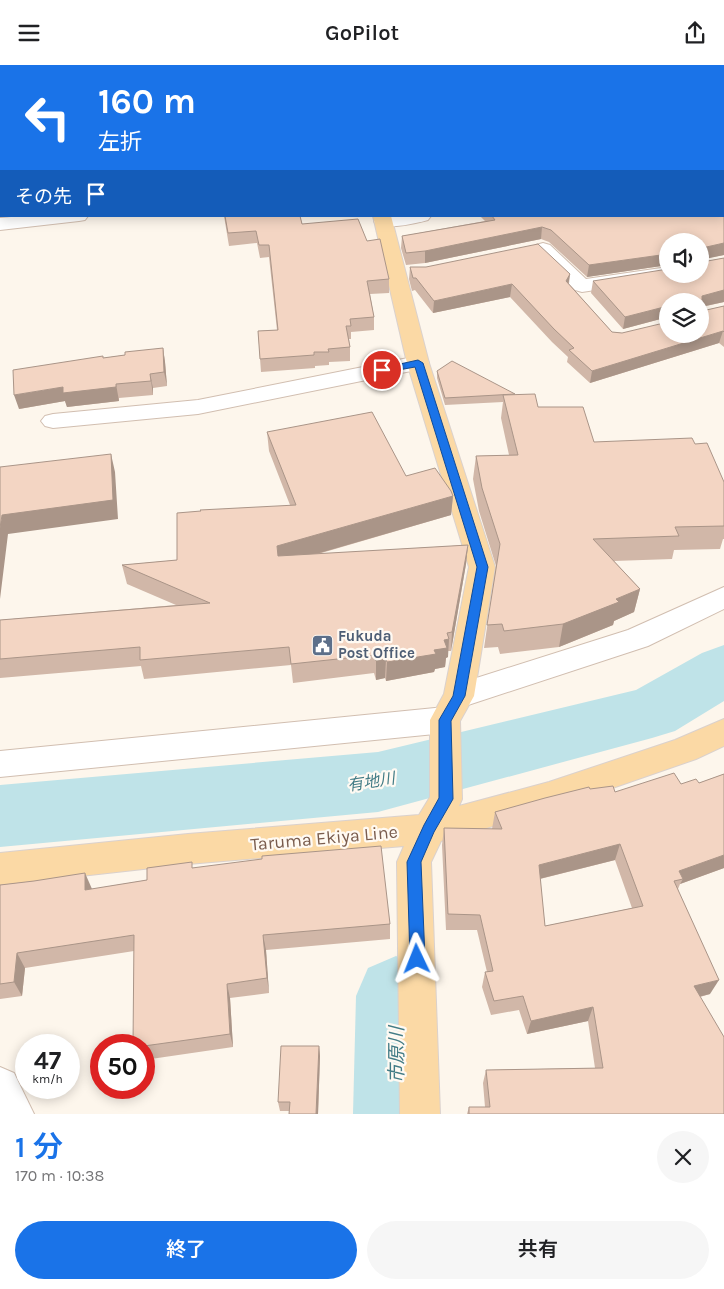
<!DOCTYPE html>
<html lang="ja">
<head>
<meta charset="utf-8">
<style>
  body { margin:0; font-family:Karla,"Noto Sans JP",sans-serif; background:#f6f6f6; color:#202124; height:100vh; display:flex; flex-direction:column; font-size:19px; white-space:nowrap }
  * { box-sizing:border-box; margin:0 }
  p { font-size:16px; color:#757577 }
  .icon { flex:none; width:28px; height:28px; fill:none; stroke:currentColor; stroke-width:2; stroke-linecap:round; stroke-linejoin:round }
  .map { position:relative; height:1049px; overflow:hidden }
  .sheet { display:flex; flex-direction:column; background:#fff; flex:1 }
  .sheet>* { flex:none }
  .guide { position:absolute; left:0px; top:0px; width:725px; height:152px; box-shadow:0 2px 12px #0003; background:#1a73e8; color:#fff; overflow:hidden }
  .tools { position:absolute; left:659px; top:168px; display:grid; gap:10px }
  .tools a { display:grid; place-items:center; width:50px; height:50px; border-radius:50%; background:#fff; box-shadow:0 2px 12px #0003; font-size:25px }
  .speed { position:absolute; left:15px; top:969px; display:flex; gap:10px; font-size:25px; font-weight:700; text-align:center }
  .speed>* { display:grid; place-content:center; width:65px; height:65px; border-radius:50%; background:#fff; box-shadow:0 2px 12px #0003; line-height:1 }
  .speed small { font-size:12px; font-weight:400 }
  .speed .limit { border:8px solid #d22; background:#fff; color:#111 }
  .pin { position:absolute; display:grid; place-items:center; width:42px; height:42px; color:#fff; margin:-21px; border:2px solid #fff; border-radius:50%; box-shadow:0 1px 5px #0007 }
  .me { position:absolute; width:55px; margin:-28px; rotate:358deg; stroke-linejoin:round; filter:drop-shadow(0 0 4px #0008) }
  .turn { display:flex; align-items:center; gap:18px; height:105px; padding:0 15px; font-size:22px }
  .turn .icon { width:65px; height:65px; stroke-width:2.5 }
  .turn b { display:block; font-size:35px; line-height:42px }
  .then { display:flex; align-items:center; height:48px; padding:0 15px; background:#0003; gap:10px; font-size:19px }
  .round { display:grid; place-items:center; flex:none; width:52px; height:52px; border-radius:26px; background:#f6f6f6 }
  .headline { display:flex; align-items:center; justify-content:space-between; height:85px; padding:0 15px }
  h1 { font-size:30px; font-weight:600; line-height:38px; color:#1a73e8 }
  .action { display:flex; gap:10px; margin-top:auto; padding:10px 15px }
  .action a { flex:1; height:58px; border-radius:30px; background:#1a73e8; color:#fff; font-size:20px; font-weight:600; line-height:58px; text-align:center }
  .action a+a { background:#f6f6f6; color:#202124 }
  header { display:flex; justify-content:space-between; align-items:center; height:65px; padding:0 15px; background:#fff; font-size:22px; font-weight:600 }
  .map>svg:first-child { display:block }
  .green { fill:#d8ecc9 }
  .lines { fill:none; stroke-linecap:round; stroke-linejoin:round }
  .river { fill:#bfe3e8; fill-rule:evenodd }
  .minor-casing { stroke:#d1beb0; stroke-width:2 }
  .major-casing { stroke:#dad1cd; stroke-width:2 }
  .minor { fill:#fff; fill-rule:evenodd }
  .major { fill:#fbd9a5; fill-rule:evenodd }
  .wall { fill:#d1b7a8; fill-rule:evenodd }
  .shaded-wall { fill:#aa9588 }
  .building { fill:#f3d5c3; stroke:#aa9588; fill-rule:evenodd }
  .route { fill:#1a73e8; stroke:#114b97 }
  .labels { text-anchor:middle; stroke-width:4.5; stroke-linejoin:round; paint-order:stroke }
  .service-label { font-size:15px; font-weight:bold; fill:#4e5e75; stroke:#fffaf3; text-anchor:start }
  .water-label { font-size:16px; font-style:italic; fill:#437c86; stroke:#fffaf3 }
  .near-street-label { font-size:18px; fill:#7a5c4d; stroke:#fffaf3 }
  .near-water-label { font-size:19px; font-style:italic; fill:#437c86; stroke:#fffaf3 }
</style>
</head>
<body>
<header><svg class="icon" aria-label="menu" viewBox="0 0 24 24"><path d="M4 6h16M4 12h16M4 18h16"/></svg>GoPilot<svg class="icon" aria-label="share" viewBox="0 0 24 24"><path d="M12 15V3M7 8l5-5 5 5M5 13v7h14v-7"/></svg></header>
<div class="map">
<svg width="724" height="1049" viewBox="0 0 724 1049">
  <rect width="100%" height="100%" fill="#fdf6ec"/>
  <!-- green -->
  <polygon class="green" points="0,0 186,0 1,1 0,100"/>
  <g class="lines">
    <!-- river -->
    <g class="river">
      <polygon points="724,580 724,636 675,666 652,673 378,747 0,782 0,720 378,687 636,625 702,588"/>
      <polygon points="396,891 424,903 436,931 439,1049 353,1049 356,931 368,903"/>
    </g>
    <defs>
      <g id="minor">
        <rect x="0" y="97" width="1" height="10"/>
        <polygon points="22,151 88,151 85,155 79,156 0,165 0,153"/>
        <path d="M380 151H431L428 155C413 159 392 164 376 160L374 156Z"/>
        <polygon points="543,178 550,180 586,214 668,202 668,209 677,209 675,212 668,214 582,227 575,225 536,188 533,184 536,180"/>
        <polygon points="418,291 426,293 429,298 426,303 198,349 53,363 45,361 41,356 45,351 53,349 198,335"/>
        <polygon points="724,522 724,544 648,581 459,643 448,640 444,631 448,622 628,565"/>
        <polygon points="445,642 456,646 460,655 456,664 445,668 0,712 0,686"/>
        <polygon points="0,1002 14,1008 34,1049 0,1049"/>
      </g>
      <g id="major">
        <rect x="374" y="0" width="14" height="1"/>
        <polygon points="373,151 391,151 429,298 495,502 474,631 460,656 462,734 459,741 549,717 675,675 724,654 724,681 696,694 549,745 441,776 431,797 440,1049 400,1049 397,797 404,781 188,799 0,820 0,788 188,769 419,750 430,732 430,655 444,629 469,502 407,298"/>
      </g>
    </defs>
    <!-- minor casing -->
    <use href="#minor" class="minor-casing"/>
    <!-- major casing -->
    <use href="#major" class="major-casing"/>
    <!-- minor -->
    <use href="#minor" class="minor"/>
    <!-- major -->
    <use href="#major" class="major"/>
  </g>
  <!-- wall -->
  <g class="wall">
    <polygon points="617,0 676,0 677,1 619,1"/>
    <polygon points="724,113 724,190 702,194 702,197 724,193 724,237 702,242 702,246 724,241 724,282 719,278 590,318 567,297 568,292 552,277 510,232 433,248 415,225 412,226 409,214 410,202 570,209 569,219 612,267 622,268 700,269 668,236 668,252 623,264 591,228 593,216 700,209 668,176 668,200 587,212 549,177 541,174 425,198 406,200 401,183 402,171 485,156 480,151 724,151"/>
    <polygon points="224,151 300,151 302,159 367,176 389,214 389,228 370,229 374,252 374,265 351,267 351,274 349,274 350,282 350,296 329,297 329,300 315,301 315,303 261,307 258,266 277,265 269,192 260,193 257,178 229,181"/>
    <polygon points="163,283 165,297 167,321 153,323 153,330 119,333 119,336 67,342 65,336 19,344 103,293 125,290"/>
    <polygon points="437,306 515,330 538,342 594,377 695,379 724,417 724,474 723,474 720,484 674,485 672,494 614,496 640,524 634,547 614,556 613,560 559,582 500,589 498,582 484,583 496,501 479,446 473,414 476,391 509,390 501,353 503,337 445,340 437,313"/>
    <polygon points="267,367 406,411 453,431 451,450 318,489 468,480 466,499 451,586 448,586 448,592 446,593 445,602 435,604 434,607 386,616 385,613 376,615 374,608 293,618 291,600 144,614 141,601 0,613 0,555 176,540 127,519 122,500 177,495 290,440 269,386"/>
    <path d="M724 709V803L680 819 678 824 710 929 700 932 724 1049H467L469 1042H485L483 1018 486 1005 595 1003 588 956 527 969 519 945 491 950 482 922 485 907H487L477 865H446L442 780 444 763 492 764 495 747 590 724 615 727 681 719 699 718ZM615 795 632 843 545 861 540 814Z"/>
    <polygon points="194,803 390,859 390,874 266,885 269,928 230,933 233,982 144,995 144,980 134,886 25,903 22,931 0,934 0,820 34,816 92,824 147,815"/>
    <polygon points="319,981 320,991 318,1049 289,1049 289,1046 280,1046 278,1037"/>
  </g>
  <!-- shaded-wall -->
  <g class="shaded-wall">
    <polygon points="542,162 541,174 425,198 425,186"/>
    <polygon points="724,178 724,190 700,195 702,183"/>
    <polygon points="668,189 668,200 587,212 589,200"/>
    <polygon points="570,209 568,221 566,216"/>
    <polygon points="512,219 510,232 433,248 434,236"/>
    <polygon points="724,225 724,237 700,242 702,231"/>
    <polygon points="668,241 668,252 623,264 625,252"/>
    <polygon points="723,266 719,278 590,318 592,306"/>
    <polygon points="163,283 165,297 167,321 164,307"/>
    <polygon points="150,309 153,323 153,330"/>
    <polygon points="116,319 119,336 67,342 65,336 19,344 14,330 63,322"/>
    <polygon points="111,389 115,407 118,454 8,469 0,534 0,463 2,450"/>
    <polygon points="453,431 451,450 278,500 277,481"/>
    <polygon points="468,480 466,499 451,586 452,567"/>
    <polygon points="640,524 634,547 614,556 613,560 559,582 563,559 616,534"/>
    <polygon points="449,574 448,592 446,593 445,602 435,604 434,607 386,616 387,597 434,585 444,575"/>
    <polygon points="386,594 385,613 376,615 376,596"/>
    <polygon points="620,779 615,795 535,815 539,800"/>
    <polygon points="724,790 724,803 680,819 683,814 679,806"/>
    <polygon points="85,808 92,824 85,825"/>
    <polygon points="263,870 266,885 269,928 267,913"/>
    <polygon points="17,888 25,903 22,931 14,917"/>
    <polygon points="719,915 710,929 686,935 694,921"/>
    <polygon points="227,919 230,933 233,982 230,969"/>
    <polygon points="593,942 588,956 527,969 531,956"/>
    <polygon points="319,981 320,991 318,1049 316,1049"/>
  </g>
  <!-- building -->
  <g class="building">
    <polygon points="388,0 526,0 526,1 387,1"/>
    <polygon points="638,0 676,0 677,1 641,1"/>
    <polygon points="724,113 724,178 702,183 702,197 724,193 724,225 702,231 702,246 724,241 724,267 723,266 592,306 569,285 574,283 554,264 512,219 434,236 416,213 413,213 410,202 426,202 538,179 570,209 566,216 612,267 622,268 668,257 668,269 700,269 700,236 668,236 668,241 625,252 593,216 668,204 668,209 700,209 700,176 668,176 668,189 589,200 551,165 542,162 425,186 406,188 402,171 495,155 492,151 724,151"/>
    <polygon points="225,151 300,151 302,159 358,154 367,176 380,174 389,214 367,216 374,252 350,254 351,261 346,261 350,282 328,284 329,287 314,287 314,290 260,294 258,266 278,265 269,180 259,180 256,166 228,168"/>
    <polygon points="163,283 164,307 150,309 151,316 116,319 116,322 63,328 63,322 14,330 13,305 103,291 103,293 125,290 125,287"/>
    <polygon points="452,296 515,329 445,333 437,306"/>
    <polygon points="535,329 538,342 583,342 594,377 692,373 695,379 707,378 724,417 724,461 675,462 679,471 593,474 640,524 616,534 619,537 563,559 504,566 502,559 487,560 500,479 482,423 476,391 518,390 503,330"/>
    <polygon points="372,347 406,411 435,403 451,426 453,431 277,481 278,491 468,480 452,567 447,568 449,574 444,575 447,583 434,585 436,589 387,597 386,594 376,596 375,590 291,599 289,582 140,595 140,582 0,594 0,555 210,538 122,500 177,495 177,448 201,446 200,445 296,440 267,367"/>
    <polygon points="111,389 113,435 2,450 0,463 0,402"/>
    <path d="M674 708 681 719 696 714 699 718 724 709V790L679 806 683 814 674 816 719 915 694 921 724 972V1049H469V1042H490L486 1005 603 1003 593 942 531 956 523 931 494 936 485 907 493 906 480 850 448 849 444 763 502 764 495 747 545 733 589 722 590 724 613 721 615 727ZM620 779 643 841 545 861 539 800Z"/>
    <polygon points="381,781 390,859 263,870 267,913 227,919 230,969 144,981 144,980 133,980 134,870 17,888 14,917 0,919 0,820 34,816 85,808 85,825 147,815 147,803 192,797 192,803 262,794 262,791"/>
    <polygon points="281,981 319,981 316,1049 289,1049 290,1037 278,1037"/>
  </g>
  <!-- route -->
  <polygon class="route" points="418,295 423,298 488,502 465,631 451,656 453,734 434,767 421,797 425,894 423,899 417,901 412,899 410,894 407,797 424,760 439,733 439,655 453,631 477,502 415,302 382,308 377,305 382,303"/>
  <!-- icons -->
  <defs>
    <symbol id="civic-square" viewBox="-11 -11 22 22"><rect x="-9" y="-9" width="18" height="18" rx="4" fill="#5c6f8a" stroke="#fffaf3"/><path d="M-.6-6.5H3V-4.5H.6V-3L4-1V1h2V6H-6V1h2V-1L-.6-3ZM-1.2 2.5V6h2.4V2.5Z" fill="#fff"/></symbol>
  </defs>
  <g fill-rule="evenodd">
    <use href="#civic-square" x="310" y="568" width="25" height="25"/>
  </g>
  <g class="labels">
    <!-- service labels -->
    <g class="service-label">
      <text x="338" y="576">Fukuda<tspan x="338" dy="17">Post Office</tspan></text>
    </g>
    <!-- water labels -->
    <g class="water-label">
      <text transform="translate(371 716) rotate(-9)" y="6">有地川</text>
    </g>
    <!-- near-street labels -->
    <g class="near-street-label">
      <text transform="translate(324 773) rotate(-5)" y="6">Taruma Ekiya Line</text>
    </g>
    <!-- near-water labels -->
    <g class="near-water-label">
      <text transform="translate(396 990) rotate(-90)" y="7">市原川</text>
    </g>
  </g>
</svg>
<div class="tools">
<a><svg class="icon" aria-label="sound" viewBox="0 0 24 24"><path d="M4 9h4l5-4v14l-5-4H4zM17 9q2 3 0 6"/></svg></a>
<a><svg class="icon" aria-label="layers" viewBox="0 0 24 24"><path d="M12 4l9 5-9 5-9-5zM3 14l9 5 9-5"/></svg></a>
</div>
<div class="speed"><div>47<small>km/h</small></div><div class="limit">50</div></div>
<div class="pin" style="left:382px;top:305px;background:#d93025"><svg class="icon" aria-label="arrive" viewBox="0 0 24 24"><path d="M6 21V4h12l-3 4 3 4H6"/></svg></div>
<svg class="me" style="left:417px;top:894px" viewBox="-20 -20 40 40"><path d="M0-17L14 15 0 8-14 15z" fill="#1a73e8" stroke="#fff" stroke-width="4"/></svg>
<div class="guide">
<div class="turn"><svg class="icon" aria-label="left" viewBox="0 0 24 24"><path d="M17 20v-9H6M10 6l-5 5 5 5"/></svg><div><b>160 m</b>左折</div></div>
<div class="then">その先<svg class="icon" aria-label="arrive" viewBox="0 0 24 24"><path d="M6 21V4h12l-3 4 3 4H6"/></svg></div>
</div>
</div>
<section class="sheet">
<div class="headline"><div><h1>1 分</h1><p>170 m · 10:38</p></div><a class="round"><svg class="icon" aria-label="close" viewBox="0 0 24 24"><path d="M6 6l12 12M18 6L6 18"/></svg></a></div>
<div class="action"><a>終了</a><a>共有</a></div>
</section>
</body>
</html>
